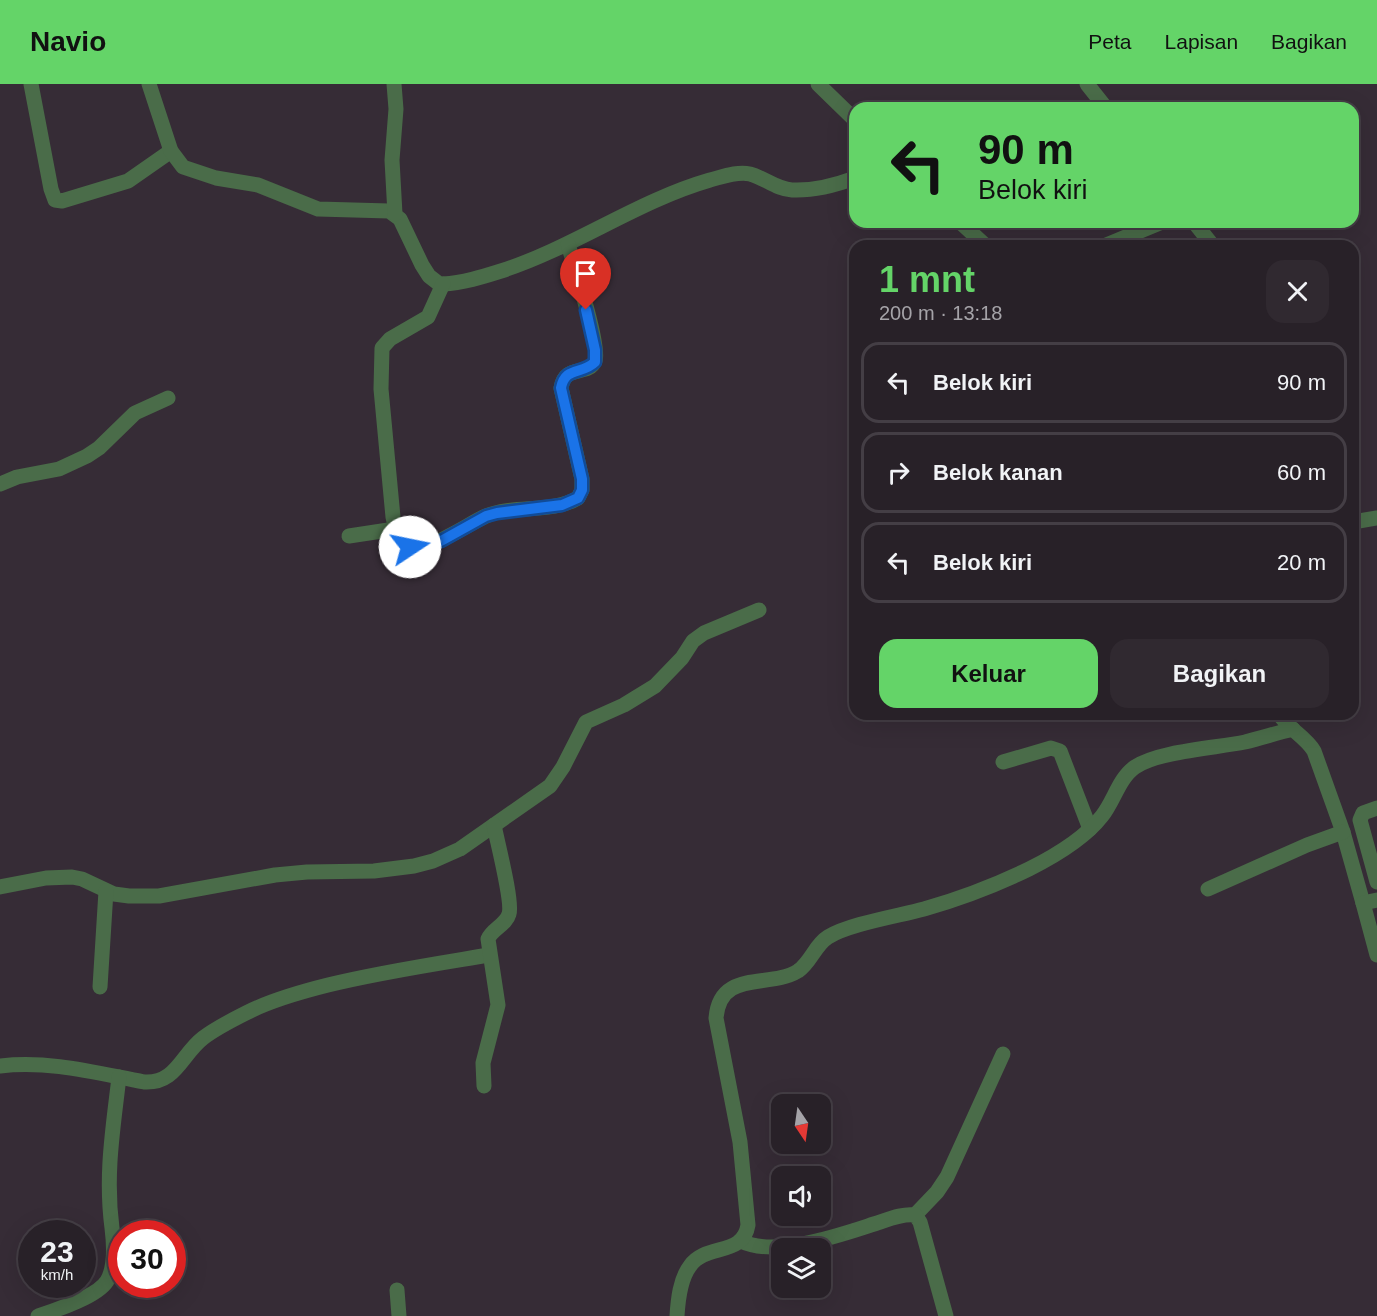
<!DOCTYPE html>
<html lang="id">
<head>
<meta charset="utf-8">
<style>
  body { margin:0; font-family:Helvetica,sans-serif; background:#302930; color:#f1f3f6; height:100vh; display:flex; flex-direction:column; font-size:22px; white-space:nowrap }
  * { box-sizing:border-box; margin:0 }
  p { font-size:20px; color:#a5a3a8 }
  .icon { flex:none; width:33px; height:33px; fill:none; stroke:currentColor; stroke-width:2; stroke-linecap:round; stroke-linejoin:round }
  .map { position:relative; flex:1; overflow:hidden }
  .details { position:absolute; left:849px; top:156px; width:510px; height:480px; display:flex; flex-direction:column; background:#282128; border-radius:18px; box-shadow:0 6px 24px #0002,0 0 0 2px #443e45 }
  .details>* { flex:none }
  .top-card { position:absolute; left:849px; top:18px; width:510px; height:126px; border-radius:18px; box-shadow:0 6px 24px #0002,0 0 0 2px #443e45; background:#64d468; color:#111; overflow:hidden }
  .needle { width:39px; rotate:167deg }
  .controls { position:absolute; left:771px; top:1010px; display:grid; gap:12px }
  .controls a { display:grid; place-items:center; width:60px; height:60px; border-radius:12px; background:#282128; box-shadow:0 6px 24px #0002,0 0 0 2px #443e45; font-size:30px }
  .speed { position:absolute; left:18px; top:1136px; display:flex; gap:12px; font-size:30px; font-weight:700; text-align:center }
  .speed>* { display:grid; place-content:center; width:78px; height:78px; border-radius:50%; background:#282128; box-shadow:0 6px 24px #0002,0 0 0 2px #443e45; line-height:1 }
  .speed small { font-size:15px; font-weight:400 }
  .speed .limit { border:9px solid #d22; background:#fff; color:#111 }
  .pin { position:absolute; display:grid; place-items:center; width:51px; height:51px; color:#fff; margin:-62px -26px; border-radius:50% 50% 50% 0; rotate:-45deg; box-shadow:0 0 6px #0007 }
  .pin .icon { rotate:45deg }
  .me { position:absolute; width:66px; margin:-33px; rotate:79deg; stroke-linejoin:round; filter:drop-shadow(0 0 4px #0008) }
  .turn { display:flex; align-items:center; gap:21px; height:126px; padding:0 30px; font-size:27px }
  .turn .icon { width:78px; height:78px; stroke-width:2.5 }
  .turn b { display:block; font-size:42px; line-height:51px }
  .round { display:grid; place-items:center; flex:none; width:63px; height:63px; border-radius:18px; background:#302930 }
  .headline { display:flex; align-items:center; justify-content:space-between; height:102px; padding:0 30px }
  h1 { font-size:36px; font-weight:700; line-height:45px; color:#64d468 }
  .button { display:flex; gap:12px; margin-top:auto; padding:12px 30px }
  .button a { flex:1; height:69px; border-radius:18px; background:#64d468; color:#111; font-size:24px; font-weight:700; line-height:69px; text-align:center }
  .button a+a { background:#302930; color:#f1f3f6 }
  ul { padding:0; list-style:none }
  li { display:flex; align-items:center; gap:18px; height:81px; margin:0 12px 9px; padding:0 18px; border:3px solid #443e45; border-radius:18px }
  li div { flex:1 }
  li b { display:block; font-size:22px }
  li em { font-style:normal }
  header { display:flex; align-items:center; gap:36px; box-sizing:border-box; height:84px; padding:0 30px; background:#64d468; color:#111 }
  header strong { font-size:28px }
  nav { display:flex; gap:33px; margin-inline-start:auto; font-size:21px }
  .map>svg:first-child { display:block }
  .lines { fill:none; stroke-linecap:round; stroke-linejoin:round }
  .minor { stroke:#4a6c49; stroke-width:15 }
  .route-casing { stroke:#114b97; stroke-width:15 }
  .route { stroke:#1a73e8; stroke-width:10 }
</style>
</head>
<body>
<header>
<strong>Navio</strong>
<nav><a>Peta</a><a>Lapisan</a><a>Bagikan</a></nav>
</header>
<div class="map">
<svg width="1377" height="1232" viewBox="0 0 1377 1232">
  <rect width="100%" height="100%" fill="#362c36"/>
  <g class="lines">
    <!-- minor -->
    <g class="minor">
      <polyline points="31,0 51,105 55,116 62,117 128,97 171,67"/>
      <path d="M149 0 171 67 183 83 216 94 258 101 318 125 389 127 400 135 422 181 429 192 438 199 443 200C463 199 482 193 501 187 573 164 637 117 710 96 722 93 737 87 750 90 765 94 776 105 792 106 813 107 836 101 855 94"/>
      <polyline points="394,0 396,25 392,76 395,130"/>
      <polyline points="818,0 855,36"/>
      <polyline points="1087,0 1106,24"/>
      <polyline points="960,138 986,162"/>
      <polyline points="1194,138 1213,162"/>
      <polyline points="1104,162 1162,138"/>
      <path d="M443 200 428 233 390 255 382 264 381 305 393 433 399 461C423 474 465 441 486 432 515 420 551 430 578 414L582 406V395L561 304C565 279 588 293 595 277 601 264 573 178 568 160"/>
      <polyline points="0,400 17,393 59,385 87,372 99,364 135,329 168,314"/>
      <polyline points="1353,438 1377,434"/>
      <polyline points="349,452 395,445"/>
      <path d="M1279 630C1288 645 1305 652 1314 667L1343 748 1363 819"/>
      <polyline points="1003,678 1051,664 1060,667 1090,745"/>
      <polyline points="1377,724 1363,729 1360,736 1377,798"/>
      <polyline points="0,803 46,794 72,793 82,795 114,810 129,812 159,812 275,791 307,788 374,787 414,782 433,777 460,765 550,702 563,683 586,638 624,621 655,602 682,574 693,557 704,549 759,526"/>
      <polyline points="1208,805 1307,761 1343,748"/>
      <polyline points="1377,816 1363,819 1377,871"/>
      <polyline points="100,903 106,807"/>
      <path d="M0 982C49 976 96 989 144 998 176 1000 181 971 203 954 216 944 232 936 246 929 271 916 300 908 328 901 381 888 435 880 489 871"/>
      <path d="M484 1002 483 979 498 921 488 855C492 845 506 841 509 830 513 818 497 757 494 741"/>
      <polyline points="915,1131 937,1108 947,1093 1003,970"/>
      <path d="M741 1157C775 1174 840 1151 874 1140 887 1136 902 1129 915 1131L920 1138 946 1232"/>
      <polyline points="397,1206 399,1232"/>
      <path d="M38 1232C56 1226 97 1213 107 1197 116 1182 114 1160 112 1144 105 1091 113 1045 119 993"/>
      <path d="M677 1232C678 1216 680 1195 690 1182 706 1159 743 1173 748 1141L740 1058 716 934C720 885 769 905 798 887 811 878 815 861 828 853 849 840 898 832 924 825 959 815 996 801 1029 785 1055 772 1085 754 1102 732 1114 717 1119 694 1135 683 1159 667 1216 664 1245 658 1261 654 1277 649 1293 645"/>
    </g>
  </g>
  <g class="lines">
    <defs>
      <path id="route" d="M410 463 441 457 486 432 497 429 562 421 578 414 582 406V395L561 304C565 282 582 291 595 278V266L586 226"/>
    </defs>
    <!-- route casing -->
    <use href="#route" class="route-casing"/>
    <!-- route -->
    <use href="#route" class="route"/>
  </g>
</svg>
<div class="controls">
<a><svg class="needle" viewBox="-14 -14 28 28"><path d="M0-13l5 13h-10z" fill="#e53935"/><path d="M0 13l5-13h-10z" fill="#a5a3a8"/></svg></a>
<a><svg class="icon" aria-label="sound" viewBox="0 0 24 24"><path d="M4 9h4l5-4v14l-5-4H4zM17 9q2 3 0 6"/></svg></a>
<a><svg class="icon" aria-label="layers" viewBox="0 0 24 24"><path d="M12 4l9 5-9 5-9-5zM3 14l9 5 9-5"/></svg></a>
</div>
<div class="speed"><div>23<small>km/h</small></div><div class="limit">30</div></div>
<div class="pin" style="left:586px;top:226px;background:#d93025"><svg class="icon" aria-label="arrive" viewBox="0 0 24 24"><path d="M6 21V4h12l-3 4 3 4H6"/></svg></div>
<svg class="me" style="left:410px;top:463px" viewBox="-20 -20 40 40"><circle r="19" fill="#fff"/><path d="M0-13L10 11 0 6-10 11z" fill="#1a73e8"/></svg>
<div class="top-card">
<div class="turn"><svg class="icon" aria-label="left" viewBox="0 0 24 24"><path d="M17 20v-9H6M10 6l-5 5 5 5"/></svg><div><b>90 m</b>Belok kiri</div></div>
</div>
<section class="details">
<div class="headline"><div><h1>1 mnt</h1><p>200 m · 13:18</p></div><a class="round"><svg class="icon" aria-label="close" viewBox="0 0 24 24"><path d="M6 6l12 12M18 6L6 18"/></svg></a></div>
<ul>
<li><svg class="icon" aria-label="left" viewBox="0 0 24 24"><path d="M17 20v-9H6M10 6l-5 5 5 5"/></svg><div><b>Belok kiri</b></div><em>90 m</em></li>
<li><svg class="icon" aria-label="right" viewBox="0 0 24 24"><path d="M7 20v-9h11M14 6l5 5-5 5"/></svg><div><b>Belok kanan</b></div><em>60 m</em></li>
<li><svg class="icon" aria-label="left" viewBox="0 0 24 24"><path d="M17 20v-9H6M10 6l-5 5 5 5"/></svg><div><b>Belok kiri</b></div><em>20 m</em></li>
</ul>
<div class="button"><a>Keluar</a><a>Bagikan</a></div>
</section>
</div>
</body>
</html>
